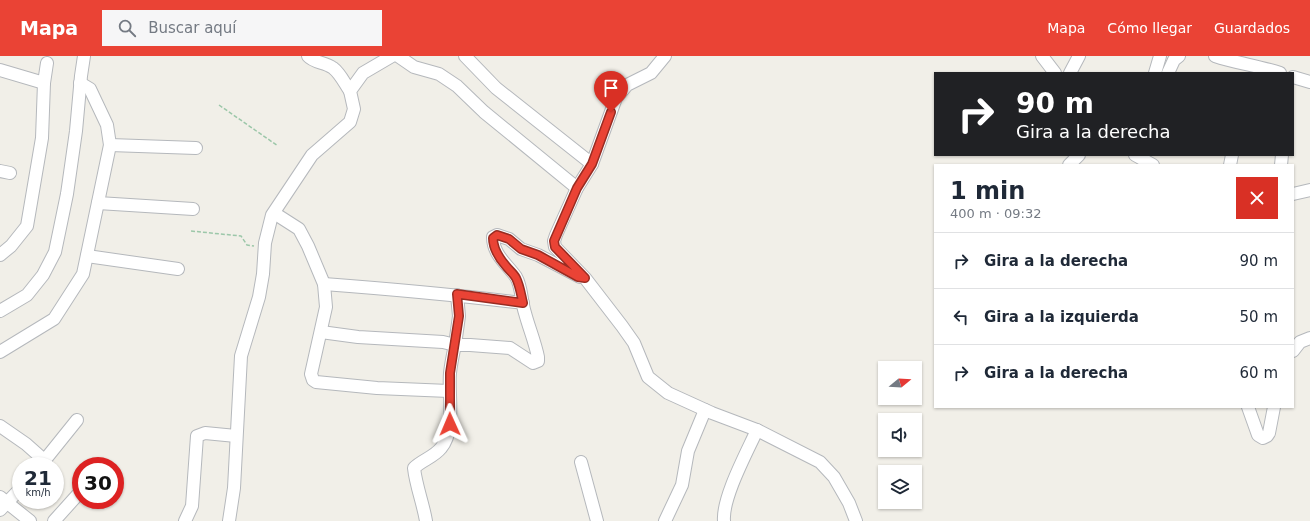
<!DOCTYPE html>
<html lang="es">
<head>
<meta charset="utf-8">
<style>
  body { margin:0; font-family:"DejaVu Sans",sans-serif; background:#f6f6f7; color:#1f2937; height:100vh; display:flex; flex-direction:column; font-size:15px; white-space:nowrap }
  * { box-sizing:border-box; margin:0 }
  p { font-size:13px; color:#747a83 }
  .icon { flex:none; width:22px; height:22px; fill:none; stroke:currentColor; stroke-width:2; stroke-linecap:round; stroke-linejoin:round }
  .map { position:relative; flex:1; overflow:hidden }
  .sheet { position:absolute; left:934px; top:108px; width:360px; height:244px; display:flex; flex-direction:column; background:#fff; border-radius:0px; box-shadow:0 1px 3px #0004 }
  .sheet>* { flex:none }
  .guide { position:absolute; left:934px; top:16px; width:360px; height:84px; border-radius:0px; box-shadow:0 1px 3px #0004; background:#202124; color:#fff; overflow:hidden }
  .needle { width:26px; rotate:72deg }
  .tools { position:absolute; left:878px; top:305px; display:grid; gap:8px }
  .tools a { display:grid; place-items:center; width:44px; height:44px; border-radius:0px; background:#fff; box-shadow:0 1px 3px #0004; font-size:20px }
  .speed { position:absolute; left:12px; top:401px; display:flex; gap:8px; font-size:20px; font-weight:700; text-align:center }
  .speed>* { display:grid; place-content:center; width:52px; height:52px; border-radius:50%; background:#fff; box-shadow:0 1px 3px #0004; line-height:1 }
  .speed small { font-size:10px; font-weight:400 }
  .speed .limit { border:6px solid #d22; background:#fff; color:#111 }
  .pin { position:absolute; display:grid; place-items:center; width:34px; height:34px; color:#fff; margin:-41px -17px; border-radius:50% 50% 50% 0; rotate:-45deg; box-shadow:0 0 4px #0007 }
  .pin .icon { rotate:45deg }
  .me { position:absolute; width:44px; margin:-22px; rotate:359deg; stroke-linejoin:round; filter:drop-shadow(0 0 3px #0008) }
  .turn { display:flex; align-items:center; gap:14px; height:84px; padding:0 16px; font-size:18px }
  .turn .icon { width:52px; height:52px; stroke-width:2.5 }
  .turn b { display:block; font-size:28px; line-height:34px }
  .round { display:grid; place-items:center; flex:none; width:42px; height:42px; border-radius:0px; background:#f6f6f7 }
  .summary { display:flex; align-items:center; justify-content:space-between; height:68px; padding:0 16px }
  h1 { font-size:24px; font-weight:700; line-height:30px }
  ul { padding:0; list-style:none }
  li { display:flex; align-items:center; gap:12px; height:56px; padding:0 16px; border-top:1px solid #e0e1e3 }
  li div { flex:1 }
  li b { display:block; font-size:15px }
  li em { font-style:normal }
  header { display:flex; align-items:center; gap:24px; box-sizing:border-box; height:56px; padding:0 20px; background:#ea4335; color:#fff }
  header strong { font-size:19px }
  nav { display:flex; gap:22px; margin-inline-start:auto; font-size:14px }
  .search { width:280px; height:36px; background:#f6f6f7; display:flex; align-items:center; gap:10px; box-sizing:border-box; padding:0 14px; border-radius:0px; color:#747a83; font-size:15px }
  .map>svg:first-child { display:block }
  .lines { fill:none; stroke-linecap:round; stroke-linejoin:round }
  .minor-casing { stroke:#b5b8bc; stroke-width:14 }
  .path { stroke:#9cc7a9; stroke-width:1.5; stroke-dasharray:4 2; stroke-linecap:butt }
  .minor { stroke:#fff; stroke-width:12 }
  .route-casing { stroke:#982c22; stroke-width:10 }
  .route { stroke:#ea4335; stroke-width:7 }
</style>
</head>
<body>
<header>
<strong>Mapa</strong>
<div class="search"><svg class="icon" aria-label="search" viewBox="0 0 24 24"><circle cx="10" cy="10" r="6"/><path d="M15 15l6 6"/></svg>Buscar aquí</div>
<nav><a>Mapa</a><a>Cómo llegar</a><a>Guardados</a></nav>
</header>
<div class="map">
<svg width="1310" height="465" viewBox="0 0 1310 465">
  <rect width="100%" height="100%" fill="#f1efe8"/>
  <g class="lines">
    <defs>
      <g id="minor">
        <path d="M308 0C314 7 325 6 333 12 340 17 345 28 350 35"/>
        <polyline points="398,0 414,11 439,18 457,30 484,56 577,132"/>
        <polyline points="465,0 496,32 592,108"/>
        <polyline points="665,0 651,17 627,29 616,42 592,108 577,132 556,179 554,185 555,191 585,222 622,270 634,287 648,321 668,337 712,357 757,374 820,406 834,421 849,447 856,465"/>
        <polyline points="1042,0 1055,17"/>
        <path d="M1215 0C1236 7 1259 10 1280 17"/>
        <polyline points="0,14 44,27"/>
        <polyline points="1070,17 1079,0"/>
        <polyline points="1155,17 1160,0"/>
        <polyline points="1168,17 1174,4 1179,0"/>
        <polyline points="1293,21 1310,26"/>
        <polyline points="110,89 196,92"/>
        <polyline points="1135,99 1153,109"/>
        <polyline points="1069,109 1079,99"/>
        <polyline points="1230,109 1232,99"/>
        <polyline points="1281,109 1282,99"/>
        <polyline points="0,115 10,117"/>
        <polyline points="1293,138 1310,134"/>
        <polyline points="98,147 193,153"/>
        <polyline points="274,157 299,173 308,190 324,228 326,251 311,318 313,324 316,326 377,332 449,335"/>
        <polyline points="0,199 11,190 27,170 42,82 44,27 47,7"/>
        <polyline points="87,200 178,213"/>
        <path d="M324 228C390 233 457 239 523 247"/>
        <polyline points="0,255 27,239 43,219 55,196 67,138 76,75 81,20 84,0"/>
        <polyline points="321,276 358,281 443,286 455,289 459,260 457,239"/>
        <polyline points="1293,295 1300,286 1310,282"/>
        <polyline points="0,296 54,263 83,218 110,89 107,69 90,33 80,27"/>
        <polyline points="1248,351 1258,379 1263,382 1267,380 1269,377 1274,351"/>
        <polyline points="0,370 26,388 44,404"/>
        <polyline points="581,406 597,465"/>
        <polyline points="40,410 77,364"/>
        <polyline points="0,441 30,465"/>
        <polyline points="0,454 21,432"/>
        <polyline points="54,465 81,435"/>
        <polyline points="185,465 192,450 197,380 205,377 236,380"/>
        <polyline points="229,465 234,432 241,300 259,241 263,218 265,187 272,159 312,99 350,66 354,53 350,35 363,17 392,0"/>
        <path d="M426 465C423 447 416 430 414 412 422 404 434 401 441 392 456 375 448 338 450 317 451 308 453 298 455 289H470L510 292 533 307 538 305V301C535 286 529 272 525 257 521 245 522 231 516 221 507 208 493 199 493 181L497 179 509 183 521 193 538 199 580 221"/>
        <polyline points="665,465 682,429 688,395 705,354"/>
        <path d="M724 465C722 442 747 396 757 374"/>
      </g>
    </defs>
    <!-- minor casing -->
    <use href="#minor" class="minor-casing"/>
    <!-- path -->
    <g class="path">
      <polyline points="219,49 278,90"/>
      <polyline points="191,175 241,180 247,189 254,190"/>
    </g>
    <!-- minor -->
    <use href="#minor" class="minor"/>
  </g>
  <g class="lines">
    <defs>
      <path id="route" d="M450 368V317L459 260 457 238 523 247C521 239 520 230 516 222 514 218 509 214 506 210 499 202 493 192 493 182L497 179 509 183 521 193 538 199 578 221 585 222 555 191 554 185 577 132 592 108 611 56"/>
    </defs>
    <!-- route casing -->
    <use href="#route" class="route-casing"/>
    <!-- route -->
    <use href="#route" class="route"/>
  </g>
</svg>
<div class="tools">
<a><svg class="needle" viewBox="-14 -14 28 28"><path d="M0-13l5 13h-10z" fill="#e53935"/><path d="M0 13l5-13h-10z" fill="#747a83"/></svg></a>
<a><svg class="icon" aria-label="sound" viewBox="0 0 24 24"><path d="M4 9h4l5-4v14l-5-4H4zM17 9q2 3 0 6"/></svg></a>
<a><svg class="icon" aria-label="layers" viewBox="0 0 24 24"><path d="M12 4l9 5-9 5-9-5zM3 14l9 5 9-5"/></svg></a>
</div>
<div class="speed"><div>21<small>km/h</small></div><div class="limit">30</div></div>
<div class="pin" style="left:611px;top:56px;background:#d93025"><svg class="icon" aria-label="arrive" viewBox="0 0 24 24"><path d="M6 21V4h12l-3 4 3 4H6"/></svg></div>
<svg class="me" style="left:450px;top:368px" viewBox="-20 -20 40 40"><path d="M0-17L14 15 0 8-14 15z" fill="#ea4335" stroke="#fff" stroke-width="4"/></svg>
<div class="guide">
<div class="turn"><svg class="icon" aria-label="right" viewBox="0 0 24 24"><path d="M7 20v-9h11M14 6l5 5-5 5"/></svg><div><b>90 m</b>Gira a la derecha</div></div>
</div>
<section class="sheet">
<div class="summary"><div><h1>1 min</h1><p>400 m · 09:32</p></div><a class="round" style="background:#d93025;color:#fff"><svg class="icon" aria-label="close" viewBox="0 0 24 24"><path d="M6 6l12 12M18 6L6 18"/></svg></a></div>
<ul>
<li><svg class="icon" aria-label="right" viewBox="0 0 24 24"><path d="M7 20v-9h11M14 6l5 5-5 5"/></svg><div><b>Gira a la derecha</b></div><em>90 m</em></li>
<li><svg class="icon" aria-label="left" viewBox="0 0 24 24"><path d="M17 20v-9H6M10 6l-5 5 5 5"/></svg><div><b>Gira a la izquierda</b></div><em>50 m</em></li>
<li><svg class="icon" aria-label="right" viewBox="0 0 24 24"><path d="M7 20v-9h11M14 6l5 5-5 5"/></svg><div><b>Gira a la derecha</b></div><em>60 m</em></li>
</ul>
</section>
</div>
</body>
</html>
